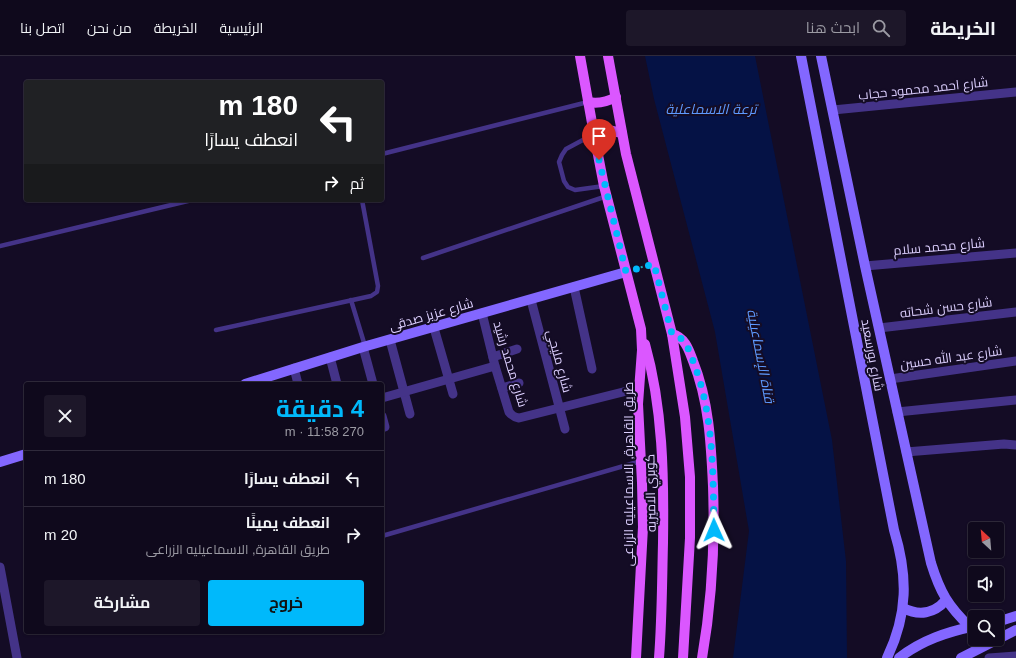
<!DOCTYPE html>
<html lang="ar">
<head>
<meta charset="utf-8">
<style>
  body { margin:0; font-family:Arial,Cairo,sans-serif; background:#1d1729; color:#f1f3f6; direction:rtl; height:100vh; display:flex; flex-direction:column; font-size:15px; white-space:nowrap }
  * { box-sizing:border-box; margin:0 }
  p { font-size:13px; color:#9b9aa3 }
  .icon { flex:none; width:22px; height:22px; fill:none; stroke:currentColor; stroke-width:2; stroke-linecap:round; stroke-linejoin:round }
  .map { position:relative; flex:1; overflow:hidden; direction:ltr }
  .side { position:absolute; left:24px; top:326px; width:360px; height:252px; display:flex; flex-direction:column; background:#0f091c; border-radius:4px; box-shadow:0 1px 3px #0004,0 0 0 1px #2f2a3b; direction:rtl }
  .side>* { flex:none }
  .guide { position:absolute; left:24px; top:24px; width:360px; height:122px; border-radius:4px; box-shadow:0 1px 3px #0004,0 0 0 1px #2f2a3b; direction:rtl; background:#202124; color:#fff; overflow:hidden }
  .needle { width:26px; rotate:334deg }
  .fabs { position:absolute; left:968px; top:466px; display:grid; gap:8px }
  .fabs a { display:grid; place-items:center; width:36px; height:36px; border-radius:4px; background:#0f091c; box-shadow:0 1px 3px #0004,0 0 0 1px #2f2a3b; font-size:20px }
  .pin { position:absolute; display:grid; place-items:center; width:34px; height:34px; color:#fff; margin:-41px -17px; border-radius:50% 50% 50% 0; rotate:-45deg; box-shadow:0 0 4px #0007 }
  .pin .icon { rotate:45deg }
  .me { position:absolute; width:44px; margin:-22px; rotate:359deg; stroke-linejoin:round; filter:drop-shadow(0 0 3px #0008) }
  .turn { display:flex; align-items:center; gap:14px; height:84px; padding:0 20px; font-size:18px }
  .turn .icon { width:52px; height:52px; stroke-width:2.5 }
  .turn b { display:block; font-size:28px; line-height:34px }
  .then { display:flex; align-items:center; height:38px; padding:0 20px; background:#0003; gap:8px; font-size:15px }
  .round { display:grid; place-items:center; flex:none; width:42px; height:42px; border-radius:4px; background:#1d1729 }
  .headline { display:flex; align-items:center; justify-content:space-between; height:68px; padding:0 20px }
  h1 { font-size:24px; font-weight:700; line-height:30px; color:#00b9fb }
  .primary-button { display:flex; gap:8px; margin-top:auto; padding:8px 20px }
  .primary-button a { flex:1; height:46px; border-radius:4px; background:#00b9fb; color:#111; font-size:16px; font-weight:700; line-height:46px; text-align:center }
  .primary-button a+a { background:#1d1729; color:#f1f3f6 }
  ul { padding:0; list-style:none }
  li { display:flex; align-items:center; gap:12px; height:56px; padding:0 20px; border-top:1px solid #2f2a3b }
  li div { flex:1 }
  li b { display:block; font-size:15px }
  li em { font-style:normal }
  header { display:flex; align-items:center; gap:24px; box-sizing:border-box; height:56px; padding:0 20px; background:#0f091c; border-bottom:1px solid #2f2a3b }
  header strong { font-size:19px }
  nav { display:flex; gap:22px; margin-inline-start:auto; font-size:14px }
  .search { width:280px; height:36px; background:#1d1729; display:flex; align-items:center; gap:10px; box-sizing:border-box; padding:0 14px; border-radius:4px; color:#9b9aa3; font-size:15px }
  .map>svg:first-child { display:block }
  .water { fill:#051245 }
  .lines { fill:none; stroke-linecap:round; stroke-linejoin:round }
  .path { stroke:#23b0c0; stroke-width:2; stroke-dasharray:2 3; stroke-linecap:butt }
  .lane { stroke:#438; stroke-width:4.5 }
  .street { stroke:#438; stroke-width:9 }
  .secondary { stroke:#8367ff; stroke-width:10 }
  .primary { stroke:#db57ff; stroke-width:10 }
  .route { stroke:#00b9fb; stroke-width:7; stroke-dasharray:0 12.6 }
  .labels { text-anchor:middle; stroke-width:4; stroke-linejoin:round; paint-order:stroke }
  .street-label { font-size:13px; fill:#ddd0ff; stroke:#140c25 }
  .water-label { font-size:14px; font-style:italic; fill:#5e9aff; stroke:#140c25 }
</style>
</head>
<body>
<header>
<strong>الخريطة</strong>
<div class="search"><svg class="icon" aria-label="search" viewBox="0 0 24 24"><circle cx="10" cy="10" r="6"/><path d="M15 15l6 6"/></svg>ابحث هنا</div>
<nav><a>الرئيسية</a><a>الخريطة</a><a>من نحن</a><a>اتصل بنا</a></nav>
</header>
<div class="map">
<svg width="1016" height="602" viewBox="0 0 1016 602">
  <rect width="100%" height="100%" fill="#140c25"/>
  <!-- water -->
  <polygon class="water" points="645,0 755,0 832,384 846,505 847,602 733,602 749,475 715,276 654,43"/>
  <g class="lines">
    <!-- path -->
    <polyline class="path" points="636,213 645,210"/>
    <!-- lane -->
    <g class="lane">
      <polyline points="594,78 566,93 562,99 559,106 564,125 568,131 575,134 604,130"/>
      <polyline points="382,98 588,46"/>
      <polyline points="0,190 192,144"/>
      <polyline points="423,202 607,140"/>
      <polyline points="351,244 365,290"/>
      <polyline points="216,274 371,240 377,236 378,230 362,144"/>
      <polyline points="382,480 641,405"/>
    </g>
    <!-- street -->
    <g class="street">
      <polyline points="833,54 1016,36"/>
      <polyline points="865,210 1016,197"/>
      <polyline points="574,231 592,313"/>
      <polyline points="531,244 565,373"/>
      <path d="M482 257 495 310 509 356C512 360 514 361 519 362L639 332"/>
      <polyline points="434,272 453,338"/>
      <polyline points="879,272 1016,256"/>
      <polyline points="390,284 410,358"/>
      <polyline points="363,291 373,328"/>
      <polyline points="330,301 337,328"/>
      <polyline points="493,301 517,293"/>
      <polyline points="294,312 298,328"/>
      <polyline points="890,323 1016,305"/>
      <polyline points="502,332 519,327"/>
      <polyline points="382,342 495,310"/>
      <polyline points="897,356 1016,344"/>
      <polyline points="382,360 385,371"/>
      <polyline points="906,396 1004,388 1016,389"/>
      <polyline points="0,511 17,602"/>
      <polyline points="989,602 1016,600"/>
    </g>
    <!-- secondary -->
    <g class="secondary">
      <path d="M801 0 894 474C908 520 908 558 887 602"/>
      <path d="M821 0 865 210 931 507C940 536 948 550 970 571"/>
      <polyline points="245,328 363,291 626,216"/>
      <polyline points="0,406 26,398"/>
      <path d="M903 552C919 560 934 558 946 544"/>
      <polyline points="997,566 1016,560"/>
      <path d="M899 602C922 584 947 576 975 570"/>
      <polyline points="961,602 1016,574"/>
    </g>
    <!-- primary -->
    <g class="primary">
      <polyline points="580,0 594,78 604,130 641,273 642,294 638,348 642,427 643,471 636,602"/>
      <polyline points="608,0 626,98 672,278 685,361 690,421 690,482 683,602"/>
      <path d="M588 46C599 48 607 46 616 41"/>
      <polyline points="594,78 608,74 622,77"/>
      <path d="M672 278C685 281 689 294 693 305 709 345 711 387 713 430 715 488 712 545 702 602"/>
      <path d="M645 288C663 352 664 420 663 487 662 525 662 564 659 602"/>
    </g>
  </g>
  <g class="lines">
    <!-- route -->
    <path class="route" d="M599 104 626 216 654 208 672 278C685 281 689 294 693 305 714 358 713 418 714 474"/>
  </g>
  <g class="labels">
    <!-- street labels -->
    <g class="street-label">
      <text transform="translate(923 32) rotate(-6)" y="5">شارع احمد محمود حجاب</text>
      <text transform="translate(939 190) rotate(-5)" y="5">شارع محمد سلام</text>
      <text transform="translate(946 251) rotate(-7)" y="5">شارع حسن شحاته</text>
      <text transform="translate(431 258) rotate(-16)" y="5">شارع عزيز صدقى</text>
      <text transform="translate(873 299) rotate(79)" y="5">شارع بورسعيد</text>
      <text transform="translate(951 301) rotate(-8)" y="5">شارع عبد الله حسين</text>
      <text transform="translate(560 305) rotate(75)" y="5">شارع مليجي</text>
      <text transform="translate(511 308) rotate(73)" y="5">شارع محمد رشيد</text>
      <text transform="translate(628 418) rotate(-90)" y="5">طريق القاهرة, الاسماعيليه الزراعى</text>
      <text transform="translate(650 437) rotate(-91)" y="5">كوبري الاميريه</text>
    </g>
    <!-- water labels -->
    <g class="water-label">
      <text x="711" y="58">ترعة الاسماعلية</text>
      <text transform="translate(761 300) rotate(79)" y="5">قناة الإسماعيلية</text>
    </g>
  </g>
</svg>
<div class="fabs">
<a><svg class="needle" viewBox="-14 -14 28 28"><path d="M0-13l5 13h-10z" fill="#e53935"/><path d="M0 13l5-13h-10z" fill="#9b9aa3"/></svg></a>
<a><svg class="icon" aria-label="sound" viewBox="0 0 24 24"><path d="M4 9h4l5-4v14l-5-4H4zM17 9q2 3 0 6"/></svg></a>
<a><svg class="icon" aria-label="search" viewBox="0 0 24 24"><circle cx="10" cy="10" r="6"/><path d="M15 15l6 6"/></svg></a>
</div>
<div class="pin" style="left:599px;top:104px;background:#d93025"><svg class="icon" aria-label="arrive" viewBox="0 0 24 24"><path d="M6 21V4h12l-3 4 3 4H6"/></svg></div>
<svg class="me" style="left:714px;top:474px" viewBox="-20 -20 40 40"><path d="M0-17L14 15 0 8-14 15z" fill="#00b9fb" stroke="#fff" stroke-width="4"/></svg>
<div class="guide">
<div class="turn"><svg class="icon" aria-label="left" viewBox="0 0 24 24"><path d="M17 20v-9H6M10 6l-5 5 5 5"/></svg><div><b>180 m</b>انعطف يسارًا</div></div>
<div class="then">ثم<svg class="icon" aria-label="right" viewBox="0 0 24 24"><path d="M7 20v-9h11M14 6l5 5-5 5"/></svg></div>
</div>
<section class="side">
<div class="headline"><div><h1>4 دقيقة</h1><p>270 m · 11:58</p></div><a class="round"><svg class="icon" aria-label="close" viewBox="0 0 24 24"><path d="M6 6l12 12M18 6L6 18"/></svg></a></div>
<ul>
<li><svg class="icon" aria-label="left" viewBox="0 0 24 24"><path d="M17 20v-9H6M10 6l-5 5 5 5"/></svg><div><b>انعطف يسارًا</b></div><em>180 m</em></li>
<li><svg class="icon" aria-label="right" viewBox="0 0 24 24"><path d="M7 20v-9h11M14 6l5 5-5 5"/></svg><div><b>انعطف يمينًا</b><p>طريق القاهرة, الاسماعيليه الزراعى</p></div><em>20 m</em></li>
</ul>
<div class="primary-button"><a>خروج</a><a>مشاركة</a></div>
</section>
</div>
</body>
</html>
